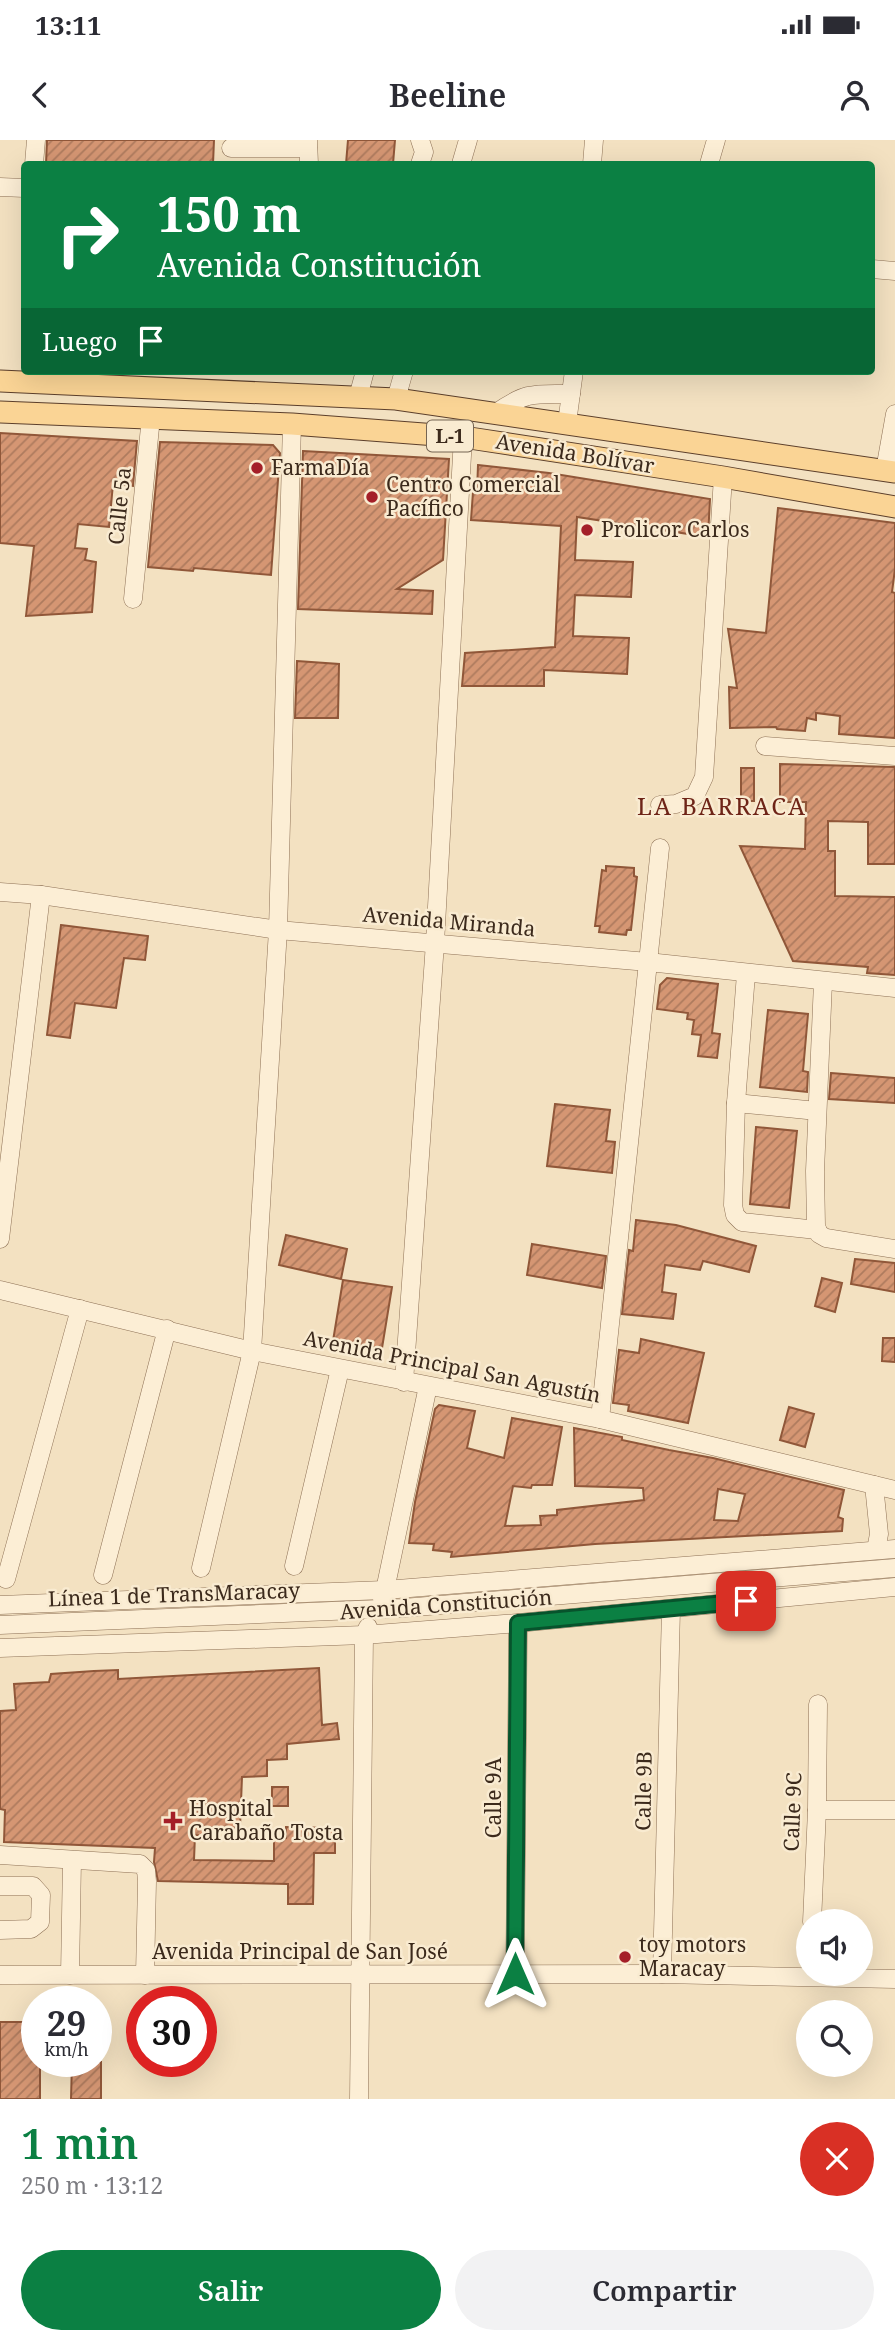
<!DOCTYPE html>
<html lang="es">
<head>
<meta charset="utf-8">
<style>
  body { margin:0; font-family:"Noto Serif",serif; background:#f2f2f3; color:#2b2b33; height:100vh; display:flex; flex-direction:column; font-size:26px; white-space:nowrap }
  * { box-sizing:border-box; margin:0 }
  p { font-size:23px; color:#7c7c81 }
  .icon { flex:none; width:38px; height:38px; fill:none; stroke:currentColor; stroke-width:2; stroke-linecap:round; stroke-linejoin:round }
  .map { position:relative; height:1959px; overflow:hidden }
  .details { display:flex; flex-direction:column; background:#fff; flex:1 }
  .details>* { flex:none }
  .top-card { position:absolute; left:21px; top:21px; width:854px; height:214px; border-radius:7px; box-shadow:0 7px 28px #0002; background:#0b8043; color:#fff; overflow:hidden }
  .buttons { position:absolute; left:796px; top:1769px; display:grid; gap:14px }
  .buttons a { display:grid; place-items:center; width:77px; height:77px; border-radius:50%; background:#fff; box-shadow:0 7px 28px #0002; font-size:35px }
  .speed { position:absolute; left:21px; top:1846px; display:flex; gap:14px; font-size:35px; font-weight:700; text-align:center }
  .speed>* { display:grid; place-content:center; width:91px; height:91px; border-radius:50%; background:#fff; box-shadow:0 7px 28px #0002; line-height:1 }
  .speed small { font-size:18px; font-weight:400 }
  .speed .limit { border:10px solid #d22; background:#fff; color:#111 }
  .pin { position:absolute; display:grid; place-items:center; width:60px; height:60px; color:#fff; margin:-30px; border-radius:14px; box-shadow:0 4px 10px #0006 }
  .me { position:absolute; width:77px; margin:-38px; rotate:0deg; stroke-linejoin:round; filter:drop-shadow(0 0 5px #0008) }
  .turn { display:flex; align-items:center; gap:24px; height:147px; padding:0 21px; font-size:32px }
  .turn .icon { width:91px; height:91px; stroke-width:2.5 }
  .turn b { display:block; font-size:49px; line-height:60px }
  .then { display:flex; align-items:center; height:66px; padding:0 21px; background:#0003; gap:14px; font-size:26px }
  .round { display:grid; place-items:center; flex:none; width:74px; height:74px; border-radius:37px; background:#f2f2f3 }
  .head { display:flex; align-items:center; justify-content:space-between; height:119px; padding:0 21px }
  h1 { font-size:42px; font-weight:600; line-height:52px; color:#0b8043 }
  .button { display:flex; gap:14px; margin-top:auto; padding:14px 21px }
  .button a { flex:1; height:80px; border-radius:42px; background:#0b8043; color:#fff; font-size:28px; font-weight:600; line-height:80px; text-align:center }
  .button a+a { background:#f2f2f3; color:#2b2b33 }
  .status { display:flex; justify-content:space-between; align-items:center; height:49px; padding:0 35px; background:#fff; direction:ltr }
  .status svg { height:19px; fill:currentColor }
  header { display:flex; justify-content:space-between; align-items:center; height:91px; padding:0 21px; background:#fff; font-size:32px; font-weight:600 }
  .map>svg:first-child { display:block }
  .building { fill:url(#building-hatch); stroke:#905739; stroke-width:2; fill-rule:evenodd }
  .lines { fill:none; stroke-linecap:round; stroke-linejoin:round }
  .minor-casing { stroke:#8e7156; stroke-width:19 }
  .major-casing { stroke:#5c3f2b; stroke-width:23 }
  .minor { stroke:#fceed5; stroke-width:18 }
  .major { stroke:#fad495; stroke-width:21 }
  .route-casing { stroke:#07532c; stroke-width:18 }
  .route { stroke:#0b8043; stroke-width:12 }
  .poi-dot { fill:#a41f28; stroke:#f9ebd1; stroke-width:2.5 }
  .labels { text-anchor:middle; stroke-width:5; stroke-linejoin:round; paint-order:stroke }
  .shield { fill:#f9ebd1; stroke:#756452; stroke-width:2 }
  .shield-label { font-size:19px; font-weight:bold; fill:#3c2a1c }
  .street-label { font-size:21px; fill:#3c2a1c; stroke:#f9ebd1 }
  .poi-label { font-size:21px; fill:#3c2a1c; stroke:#f9ebd1; text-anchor:start }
  .quarter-label { font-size:24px; letter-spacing:2px; fill:#6e2417; stroke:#f9ebd1 }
</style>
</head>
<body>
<div class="status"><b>13:11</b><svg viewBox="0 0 49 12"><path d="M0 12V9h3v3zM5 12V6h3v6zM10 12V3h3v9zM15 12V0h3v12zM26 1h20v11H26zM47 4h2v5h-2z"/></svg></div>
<header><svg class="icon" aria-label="back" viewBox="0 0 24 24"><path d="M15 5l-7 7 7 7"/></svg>Beeline<svg class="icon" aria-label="person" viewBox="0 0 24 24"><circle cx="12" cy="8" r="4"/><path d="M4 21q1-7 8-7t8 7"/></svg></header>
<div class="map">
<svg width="895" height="1959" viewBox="0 0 895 1959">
  <defs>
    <pattern id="building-hatch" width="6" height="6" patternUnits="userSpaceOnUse" patternTransform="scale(1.75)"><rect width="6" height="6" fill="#d59673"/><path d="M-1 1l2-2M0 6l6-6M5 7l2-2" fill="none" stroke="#ae7b5e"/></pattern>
  </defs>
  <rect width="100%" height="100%" fill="#f3e1c1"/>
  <!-- building -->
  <g class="building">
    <polygon points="47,0 214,0 213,24 46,24"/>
    <polygon points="348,0 395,0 393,24 346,24"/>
    <polygon points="0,293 137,301 133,346 113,344 109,387 78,384 75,408 87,409 85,420 96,422 92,472 26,476 34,406 0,403"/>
    <polygon points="160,302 273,305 280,313 271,435 194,428 193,431 148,427"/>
    <polygon points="303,311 449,319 443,420 397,449 433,451 432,474 298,469"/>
    <polygon points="478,325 549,333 710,359 708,397 577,377 575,420 633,422 631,457 575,455 573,496 629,498 627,534 544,530 544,546 462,546 465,513 555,507 561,386 471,380 473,352 477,352"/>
    <polygon points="778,368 895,383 895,429 892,452 895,453 895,598 839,594 840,576 816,573 816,580 807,578 805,591 777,589 776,587 730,588 729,547 737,548 728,489 766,493"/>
    <polygon points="297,521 339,524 338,578 295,578"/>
    <polygon points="780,624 895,627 895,724 868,724 868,682 828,681 828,711 835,711 835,756 895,757 895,835 867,833 868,827 793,821 740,706 805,709 806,662 780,662"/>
    <rect x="741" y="628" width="13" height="33"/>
    <polygon points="606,726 634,728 634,736 637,737 631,790 627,790 626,795 599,792 600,786 595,786 602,730 606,731"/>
    <polygon points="61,785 148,796 145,820 124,818 116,868 75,863 70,898 47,895"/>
    <polygon points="667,838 718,844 712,893 720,894 717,918 698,916 701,895 692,894 694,880 687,879 688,873 657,869 660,845"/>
    <polygon points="768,870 808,874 803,931 808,932 807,952 760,947"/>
    <polygon points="831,933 895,938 895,963 829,959"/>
    <polygon points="555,964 610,970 606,1001 615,1002 612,1033 547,1026"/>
    <polygon points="756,987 797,991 789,1068 750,1064"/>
    <polygon points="636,1080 676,1085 756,1106 749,1132 703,1121 700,1130 665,1125 662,1152 676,1154 673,1179 622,1174 629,1110 633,1111"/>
    <polygon points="286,1095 347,1109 341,1139 279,1125"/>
    <polygon points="532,1104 606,1116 602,1148 527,1135"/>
    <polygon points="855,1119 895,1123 895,1152 851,1144"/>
    <polygon points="822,1138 842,1143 835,1172 815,1166"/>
    <polygon points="343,1140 392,1147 382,1208 333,1201"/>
    <polygon points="883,1198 895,1198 895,1222 882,1221"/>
    <polygon points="641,1199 704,1213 688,1283 628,1271 629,1265 613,1263 619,1210 639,1213"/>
    <path d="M439 1265 475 1271 467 1308 504 1318 512 1278 562 1287 552 1345H532L531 1348 513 1346 505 1386 541 1385 540 1376 557 1375V1370L644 1360 643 1348 575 1346 574 1288 622 1297V1300L669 1310 713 1318 844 1350 838 1377 843 1379 842 1391 595 1404 451 1417 452 1412 433 1410 434 1404 409 1403 415 1362 435 1269ZM718 1349 745 1354 738 1381 714 1380Z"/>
    <polygon points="789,1267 814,1274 805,1307 780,1300"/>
    <polygon points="319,1528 322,1585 337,1583 339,1599 287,1604 287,1619 267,1620 267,1636 242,1637 240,1688 210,1687 209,1696 195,1695 194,1720 274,1721 274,1698 286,1698 286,1687 335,1688 335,1713 314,1713 313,1764 288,1764 288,1744 158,1741 154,1722 155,1708 4,1702 5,1670 0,1669 0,1571 16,1570 14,1544 49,1542 51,1534 94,1531 118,1530 118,1539"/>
    <rect x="272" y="1647" width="16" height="19"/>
    <polygon points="0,1882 37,1882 37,1922 40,1922 40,1959 0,1959"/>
    <polygon points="72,1922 101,1922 101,1959 71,1959"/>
  </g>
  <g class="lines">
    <defs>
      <g id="minor">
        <polyline points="308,0 309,24"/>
        <polyline points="420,0 424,12 420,24"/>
        <polyline points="231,8 308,8"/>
        <polyline points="34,24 36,0"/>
        <polyline points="461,24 468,0"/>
        <polyline points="592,24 594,0"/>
        <polyline points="709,24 716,0"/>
        <polyline points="0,47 24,48"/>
        <polyline points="872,129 895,131"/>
        <polyline points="358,257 365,231"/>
        <polyline points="396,259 404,231"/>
        <path d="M496 273C527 251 535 254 571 254"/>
        <polyline points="567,283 574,231"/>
        <polyline points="885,330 895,274"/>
        <polyline points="133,459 151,277"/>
        <polyline points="765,606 895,616"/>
        <polyline points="660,665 676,664 695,656 704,637 723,337"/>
        <polyline points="0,752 41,755 278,790 648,822 895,848"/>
        <polyline points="746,834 736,963 733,1065 735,1075 742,1082 817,1090"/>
        <polyline points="823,842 815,1031 816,1086 819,1094 826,1098 895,1109"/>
        <polyline points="736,963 817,971"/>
        <polyline points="0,1099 41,755"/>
        <polyline points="0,1150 252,1211 600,1279 895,1350"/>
        <polyline points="404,1242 435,803 463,297"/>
        <polyline points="600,1279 660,708"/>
        <polyline points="874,1345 879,1394 876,1410"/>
        <polyline points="294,1426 340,1229"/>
        <polyline points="201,1428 252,1211 278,790 292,284"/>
        <polyline points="103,1435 167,1189"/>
        <polyline points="6,1439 80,1169"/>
        <polyline points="382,1458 385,1450 428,1246"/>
        <polyline points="0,1465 385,1450 895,1409"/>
        <polyline points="0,1485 403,1468 895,1428"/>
        <polyline points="0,1508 364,1495 518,1483 895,1447"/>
        <polyline points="817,1670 895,1670"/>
        <polyline points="0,1715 140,1724 146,1730 147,1741 145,1835"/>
        <polyline points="0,1746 33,1746 41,1755 40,1782 31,1789 0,1790"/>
        <polyline points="812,1782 817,1670 818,1564"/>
        <polyline points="515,1834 518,1483"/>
        <polyline points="662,1834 671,1469"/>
        <polyline points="0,1835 662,1834 895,1839"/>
        <polyline points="70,1835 72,1720"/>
        <polyline points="359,1959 364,1495 368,1487"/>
      </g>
      <g id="major">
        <polyline points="0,241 396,259 895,332"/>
        <polyline points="0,272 292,284 463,297 723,337 895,367"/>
      </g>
    </defs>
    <!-- minor casing -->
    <use href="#minor" class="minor-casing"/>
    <!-- major casing -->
    <use href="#major" class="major-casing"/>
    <!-- minor -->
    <use href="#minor" class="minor"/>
    <!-- major -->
    <use href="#major" class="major"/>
  </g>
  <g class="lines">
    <defs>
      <polyline id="route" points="515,1834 518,1483 746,1461"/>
    </defs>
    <!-- route casing -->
    <use href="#route" class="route-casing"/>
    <!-- route -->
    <use href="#route" class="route"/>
  </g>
  <!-- markers -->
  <g class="poi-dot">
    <circle cx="257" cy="328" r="7"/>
    <circle cx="372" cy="357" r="7"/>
    <circle cx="587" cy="390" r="7"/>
    <path d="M169.5 1670.5h7v7h7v7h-7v7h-7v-7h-7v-7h7z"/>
    <circle cx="625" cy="1817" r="7"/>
  </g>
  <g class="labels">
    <!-- shield labels -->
    <rect class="shield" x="427" y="280.5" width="46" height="31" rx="5"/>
    <g class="shield-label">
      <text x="450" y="303">L-1</text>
    </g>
    <!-- street labels -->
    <g class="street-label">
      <text transform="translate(575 314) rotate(9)" y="7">Avenida Bolívar</text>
      <text transform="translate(120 366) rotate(-84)" y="7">Calle 5a</text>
      <text transform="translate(449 782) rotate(5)" y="7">Avenida Miranda</text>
      <text transform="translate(452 1227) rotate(11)" y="7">Avenida Principal San Agustín</text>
      <text transform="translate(174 1455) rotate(-2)" y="7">Línea 1 de TransMaracay</text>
      <text transform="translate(446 1465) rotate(-4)" y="7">Avenida Constitución</text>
      <text transform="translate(644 1651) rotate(-89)" y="7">Calle 9B</text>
      <text transform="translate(494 1658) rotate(-90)" y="7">Calle 9A</text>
      <text transform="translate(793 1672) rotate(-88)" y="7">Calle 9C</text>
      <text x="300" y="1819">Avenida Principal de San José</text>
    </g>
    <!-- poi labels -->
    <g class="poi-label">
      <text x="271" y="335">FarmaDía</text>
      <text x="386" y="352">Centro Comercial<tspan x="386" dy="24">Pacífico</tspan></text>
      <text x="601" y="397">Prolicor Carlos</text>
      <text x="189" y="1676">Hospital<tspan x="189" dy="24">Carabaño Tosta</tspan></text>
      <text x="639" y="1812">toy motors<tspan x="639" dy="24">Maracay</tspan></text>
    </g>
    <!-- quarter labels -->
    <g class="quarter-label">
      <text x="722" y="675">LA BARRACA</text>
    </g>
  </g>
</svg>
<div class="buttons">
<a><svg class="icon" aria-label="sound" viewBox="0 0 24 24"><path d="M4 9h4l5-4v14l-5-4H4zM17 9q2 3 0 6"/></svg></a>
<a><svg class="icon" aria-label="search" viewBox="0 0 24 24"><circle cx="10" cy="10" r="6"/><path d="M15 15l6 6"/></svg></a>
</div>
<div class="speed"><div>29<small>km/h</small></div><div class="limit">30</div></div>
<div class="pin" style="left:746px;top:1461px;background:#d93025"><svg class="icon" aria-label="arrive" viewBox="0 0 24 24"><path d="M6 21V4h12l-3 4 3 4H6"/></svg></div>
<svg class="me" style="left:515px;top:1834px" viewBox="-20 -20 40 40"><path d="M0-17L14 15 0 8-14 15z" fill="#0b8043" stroke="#fff" stroke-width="4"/></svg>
<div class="top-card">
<div class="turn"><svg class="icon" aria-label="right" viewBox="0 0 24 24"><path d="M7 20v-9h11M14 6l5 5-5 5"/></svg><div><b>150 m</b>Avenida Constitución</div></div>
<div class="then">Luego<svg class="icon" aria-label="arrive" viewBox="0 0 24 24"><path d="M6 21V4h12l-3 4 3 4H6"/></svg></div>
</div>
</div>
<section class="details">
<div class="head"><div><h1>1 min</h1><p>250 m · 13:12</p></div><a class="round" style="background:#d93025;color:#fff"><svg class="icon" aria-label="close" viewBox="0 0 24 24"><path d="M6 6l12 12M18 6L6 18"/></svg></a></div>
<div class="button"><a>Salir</a><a>Compartir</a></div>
</section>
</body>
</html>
